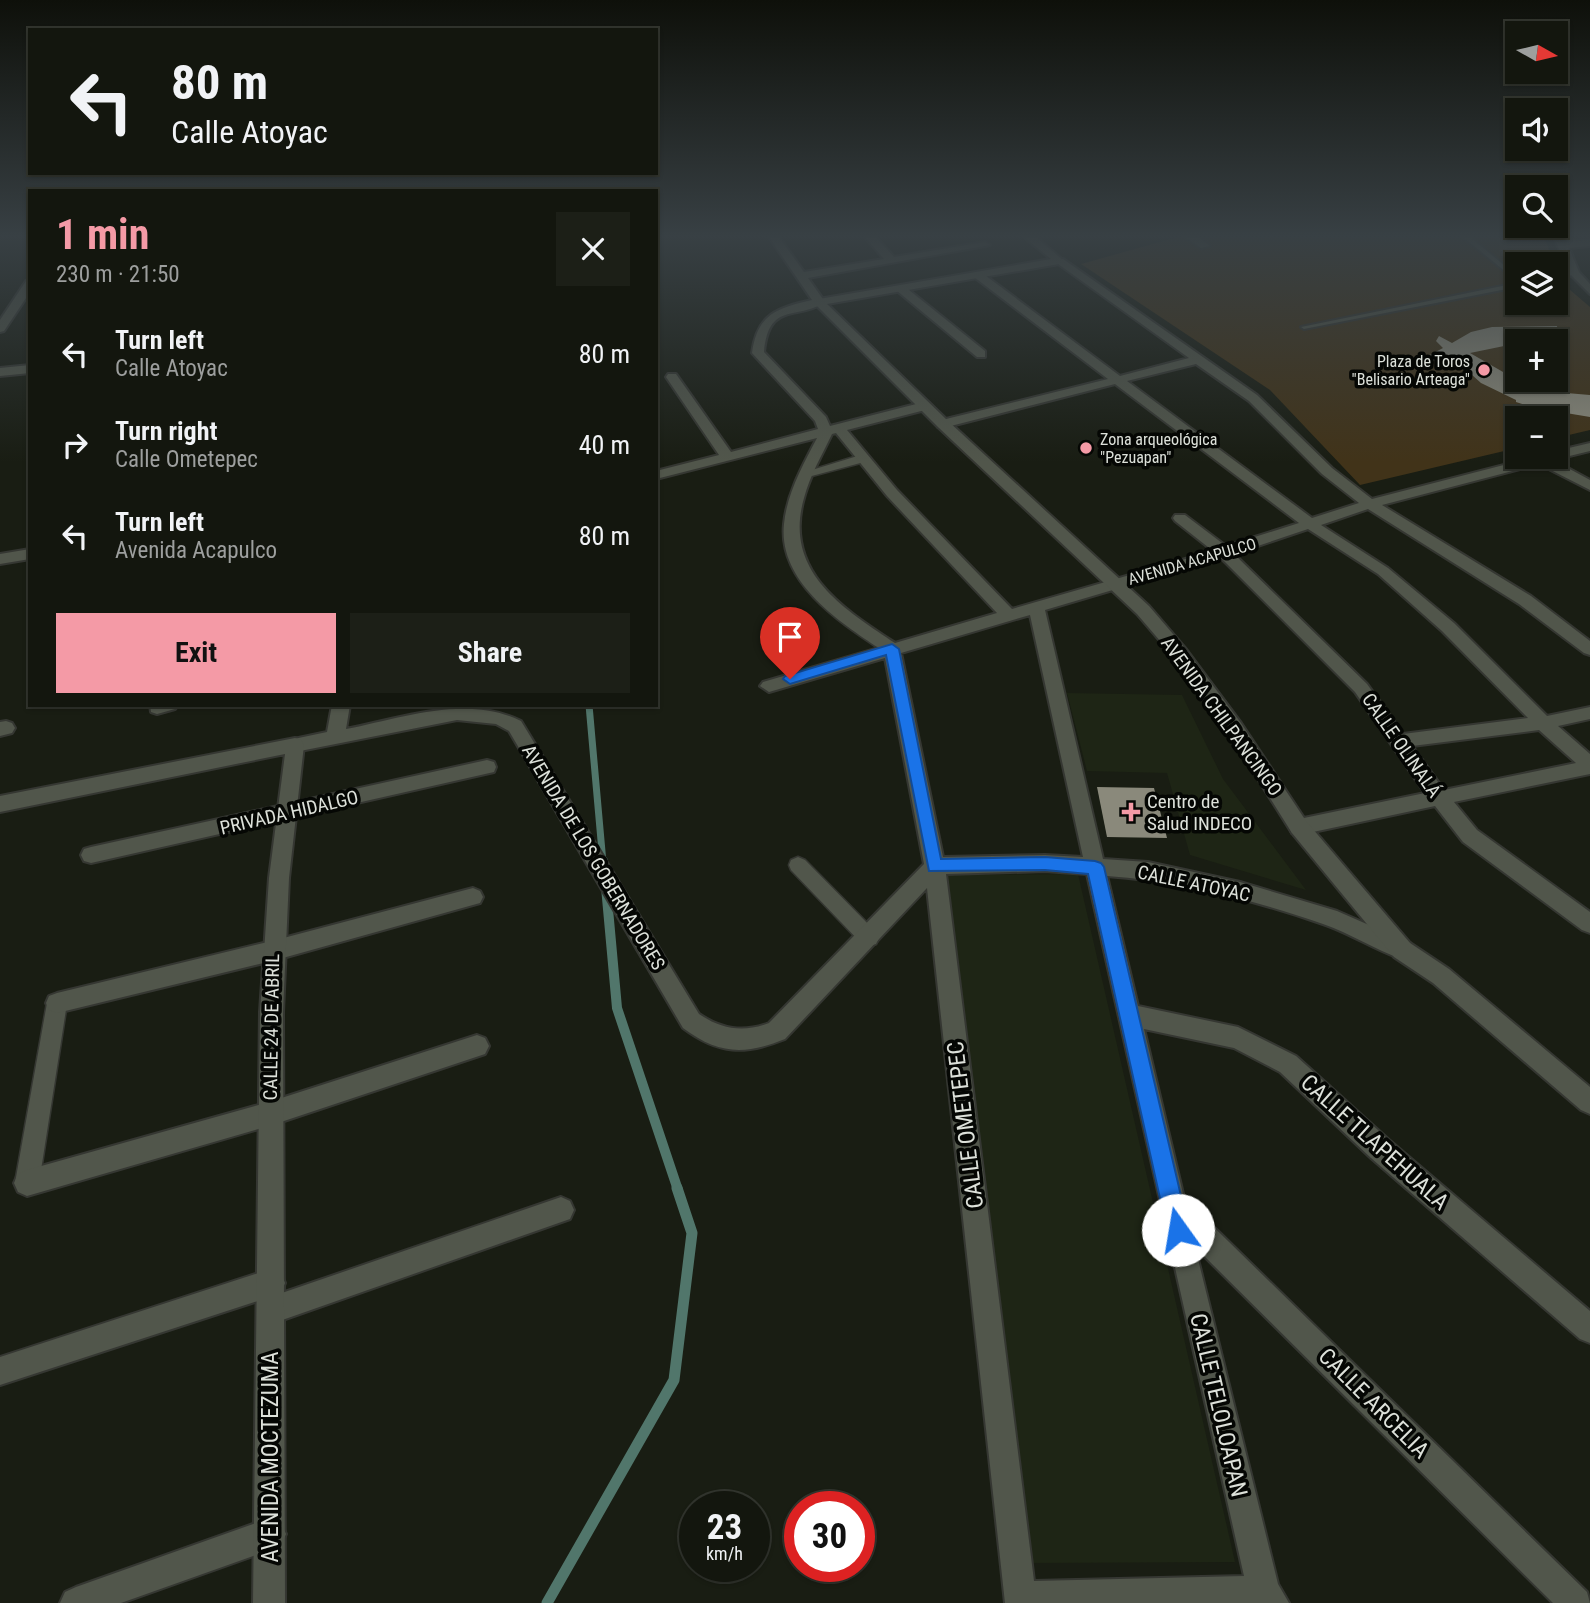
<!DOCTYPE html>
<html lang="en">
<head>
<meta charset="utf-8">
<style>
  body { margin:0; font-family:"Roboto Condensed",sans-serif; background:#1c1f17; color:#f1f3f6; height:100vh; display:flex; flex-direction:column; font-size:26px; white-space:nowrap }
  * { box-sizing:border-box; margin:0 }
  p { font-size:23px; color:#9d9f9e }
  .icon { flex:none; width:38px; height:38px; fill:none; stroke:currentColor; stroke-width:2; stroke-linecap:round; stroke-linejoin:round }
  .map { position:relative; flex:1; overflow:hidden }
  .panel { position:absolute; left:28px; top:189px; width:630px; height:518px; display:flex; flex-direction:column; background:#13160e; border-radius:0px; box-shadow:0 2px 5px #0004,0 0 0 2px #32352e }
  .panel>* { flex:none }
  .guide { position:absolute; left:28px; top:28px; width:630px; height:147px; border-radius:0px; box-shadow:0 2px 5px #0004,0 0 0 2px #32352e; background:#13160e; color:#f1f3f6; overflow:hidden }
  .needle { width:46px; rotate:98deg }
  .controls { position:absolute; left:1505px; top:21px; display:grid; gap:14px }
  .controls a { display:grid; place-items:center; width:63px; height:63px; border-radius:0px; background:#13160e; box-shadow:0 2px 5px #0004,0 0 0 2px #32352e; font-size:35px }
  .speed { position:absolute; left:679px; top:1491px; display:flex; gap:14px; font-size:35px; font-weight:700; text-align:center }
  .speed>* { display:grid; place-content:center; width:91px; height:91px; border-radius:50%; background:#13160e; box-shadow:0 2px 5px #0004,0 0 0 2px #32352e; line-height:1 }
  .speed small { font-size:18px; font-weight:400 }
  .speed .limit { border:10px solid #d22; background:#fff; color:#111 }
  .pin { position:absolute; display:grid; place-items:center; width:60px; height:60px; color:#fff; margin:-72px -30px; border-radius:50% 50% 50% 0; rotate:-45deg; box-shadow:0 0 7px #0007 }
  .pin .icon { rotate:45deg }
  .me { position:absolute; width:77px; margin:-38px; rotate:347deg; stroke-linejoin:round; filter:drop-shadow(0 0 5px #0008) }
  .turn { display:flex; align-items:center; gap:24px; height:147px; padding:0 28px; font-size:32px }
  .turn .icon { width:91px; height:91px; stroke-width:2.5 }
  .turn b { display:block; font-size:49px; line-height:60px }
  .round { display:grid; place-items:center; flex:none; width:74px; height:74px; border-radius:0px; background:#1c1f17 }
  .overview { display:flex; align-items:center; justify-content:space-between; height:119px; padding:0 28px }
  h1 { font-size:42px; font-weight:700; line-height:52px; color:#f49aa6 }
  .button { display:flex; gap:14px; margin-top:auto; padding:14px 28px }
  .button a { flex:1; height:80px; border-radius:0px; background:#f49aa6; color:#111; font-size:28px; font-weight:700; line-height:80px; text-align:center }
  .button a+a { background:#1c1f17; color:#f1f3f6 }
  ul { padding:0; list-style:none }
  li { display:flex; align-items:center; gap:21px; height:91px; padding:0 28px }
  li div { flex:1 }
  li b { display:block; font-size:26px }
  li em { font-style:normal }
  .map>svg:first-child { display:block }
  .built { fill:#1e2515 }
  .green { fill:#413319; fill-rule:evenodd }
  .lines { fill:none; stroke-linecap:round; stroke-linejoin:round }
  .stream-far2 { stroke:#51766b; stroke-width:7 }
  .stream-far1 { stroke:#51766b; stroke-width:10 }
  .stream { stroke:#51766b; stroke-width:11 }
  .building { fill:#8a897b }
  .service-casing { stroke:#353732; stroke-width:4 }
  .pedestrian-casing { stroke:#353732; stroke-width:3 }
  .minor-casing { stroke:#353732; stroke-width:4 }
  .tertiary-casing { stroke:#353732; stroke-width:4 }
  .service { fill:#51564b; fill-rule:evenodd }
  .pedestrian { fill:#51564b; fill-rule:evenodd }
  .minor { fill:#51564b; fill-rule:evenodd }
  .tertiary { fill:#51564b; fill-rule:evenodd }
  .route { fill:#1a73e8; stroke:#114b97; stroke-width:2 }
  .poi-dot { fill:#f49aa6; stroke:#050704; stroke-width:2.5 }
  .labels { text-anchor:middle; stroke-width:7; stroke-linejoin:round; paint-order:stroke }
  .far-poi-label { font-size:16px; fill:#dde1da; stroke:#050704; text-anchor:end }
  .far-street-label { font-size:16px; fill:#dde1da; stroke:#050704 }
  .street-label { font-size:19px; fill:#dde1da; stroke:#050704 }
  .poi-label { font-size:19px; fill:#dde1da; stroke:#050704; text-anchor:start }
  .near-street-label { font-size:23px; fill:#dde1da; stroke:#050704 }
</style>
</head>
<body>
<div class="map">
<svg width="1590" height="1603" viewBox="0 0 1590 1603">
  <rect width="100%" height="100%" fill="#191d13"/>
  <!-- built -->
  <g class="built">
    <polygon points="1067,693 1182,695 1223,779 1306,890 1190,855 1167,773 1087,771"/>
    <polygon points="1078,874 1235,1562 1029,1563 944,875"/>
  </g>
  <!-- green -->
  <path class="green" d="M1178 237H1544L1555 264H1517V303H1556V267L1562 283 1590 307V430L1556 438V418H1517V448L1360 485 1270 390 1081 264ZM1517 341H1556V380H1517Z"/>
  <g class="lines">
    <!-- stream-far2 -->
    <polyline class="stream-far2" points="589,705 603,863"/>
    <!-- stream-far1 -->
    <g class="stream-far1">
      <polyline points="603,861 603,864"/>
      <polyline points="606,887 617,1008 678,1190"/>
    </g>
    <!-- stream -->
    <polyline class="stream" points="547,1603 674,1380 692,1233 677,1188"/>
  </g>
  <!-- building -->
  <g class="building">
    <polygon points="1557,326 1558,335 1470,353 1517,380 1543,391 1590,395 1590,417 1566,413 1564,417 1516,402 1516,400 1481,383 1452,357 1426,362 1424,358 1443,348 1436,341 1439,336 1452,343 1471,332 1492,327"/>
    <polygon points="1097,787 1154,788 1167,838 1107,837"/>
  </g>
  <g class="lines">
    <defs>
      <g id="service">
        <polygon points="1463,237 1470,237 1517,276 1517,281"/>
        <polygon points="1574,271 1576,272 1576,274 1556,279 1556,275"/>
        <polygon points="1517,283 1517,287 1304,329 1301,327"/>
      </g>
      <g id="pedestrian">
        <polygon points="864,454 870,458 868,461 808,477 802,473"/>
        <polygon points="798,857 805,860 876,932 879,938 876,944 869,946 862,944 791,870 789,865 791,860"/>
        <polygon points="57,994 64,996 67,1003 39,1183 35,1191 27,1195 19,1191 15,1183 47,1003 50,996"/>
      </g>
      <g id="minor">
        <path d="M769 237H779L804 272 884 259 865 237H876L894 257 985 242 990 245 808 278 825 302C796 321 769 301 764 352L826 417 830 426 924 402 929 403V409L847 430 897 490 1012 609 1213 551 1175 521 1173 518 1175 515H1185L1226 546 1299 523 1115 384 943 428 938 427V421L1108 379 974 277V273H982L1120 376 1189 358 1054 261 1063 259 1257 395 1332 468 1372 499 1535 457H1556V451L1590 443V451L1553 460 1590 480V490L1539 464 1382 505 1531 596 1590 641V655L1584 653 1519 604 1368 509 1321 525 1388 568 1454 623 1547 716 1590 707V719L1558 726 1590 754V774L1454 802 1477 830 1590 912V933L1582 930 1463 842 1435 806 1299 835 1292 833 1289 827 1292 821 1299 819 1425 793 1355 692 1221 558 1045 610 1103 859 1148 862 1240 882 1337 911 1410 943 1413 950 1410 957 1402 959C1375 950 1350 933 1323 924 1254 900 1180 881 1107 876L1138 1006 1238 1027 1296 1056 1389 1140 1590 1311V1343L1580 1339 1371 1158 1280 1072 1234 1048 1144 1029 1184 1198 1587 1592 1590 1603H1553L1195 1247 1278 1584 1289 1603H1005L927 888 785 1039C745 1055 719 1055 683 1028L509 731 496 724 457 720 295 752 289 750 286 745 289 740 327 732 332 705H350L346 729C402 718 467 694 521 721L699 1014C721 1029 743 1033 769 1023L924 864 885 658 769 692 760 686 763 682 879 648C838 621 778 581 784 524 787 493 803 465 817 438L656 479V471L719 455 666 377 668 374H676L731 452 818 429 815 421 752 353C757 314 777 308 812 300ZM1196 364 1249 401 1322 474 1359 503 1312 518 1127 381ZM836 433 887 496 997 613 895 643C842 608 783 571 804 498 810 475 822 455 832 434ZM1308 529 1378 574 1442 631 1528 718 1403 734 1367 684 1234 554ZM1030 615 1083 857 1045 855 943 857 901 653ZM1539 730 1576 763 1444 790 1412 746ZM1045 871 1087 874 1244 1576 1034 1581 946 874Z"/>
        <polygon points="1185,237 1198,237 1210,246 1201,248"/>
        <polygon points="1554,237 1564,237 1566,242 1590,240 1590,246 1569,248 1579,272 1590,284 1590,294 1569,273"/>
        <polygon points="896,286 904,286 985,351 985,357 977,357 896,290"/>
        <polygon points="30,365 30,373 0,376 0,368"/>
        <polygon points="30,549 30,559 0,564 0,554"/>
        <polygon points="150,705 178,705 175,709 157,714 151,712"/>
        <polygon points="6,721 12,723 15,728 12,733 0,736 0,722"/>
        <polygon points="487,760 494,762 496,767 494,772 91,863 84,861 81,855 84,849 91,847"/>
        <polygon points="473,888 480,891 483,897 480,903 272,961 57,1013 49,1010 46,1003 49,996 57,993 272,941"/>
        <polygon points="477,1035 485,1038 489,1046 485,1054 269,1126 27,1196 18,1192 14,1183 18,1174 27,1170 269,1102"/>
        <polygon points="561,1197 570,1201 574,1210 570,1219 271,1324 261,1320 257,1310 261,1300 267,1298 0,1385 0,1357 271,1269 281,1273 285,1283 281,1293 276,1295"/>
        <polygon points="270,1518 281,1523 286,1534 281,1545 270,1550 121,1603 60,1603 65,1592 76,1587"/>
      </g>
      <g id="tertiary">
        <polygon points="1024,237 1036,237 1064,261 1059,264 827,304 948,421 1149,606 1185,648 1241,723 1306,821 1410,943 1449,969 1590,1087 1590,1114 1581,1110 1433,983 1394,957 1292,833 1229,733 1173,656 1137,614 938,427 813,302 819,299 1051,259"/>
        <polygon points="30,280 30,292 4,331 0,332 0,320 26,281"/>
        <polygon points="295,738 301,740 304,745 289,878 283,1012 285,1603 253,1603 260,1012 269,878 285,754 0,812 0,796"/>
      </g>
    </defs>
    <!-- service casing -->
    <use href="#service" class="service-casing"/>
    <!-- pedestrian casing -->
    <use href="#pedestrian" class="pedestrian-casing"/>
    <!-- minor casing -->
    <use href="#minor" class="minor-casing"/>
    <!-- tertiary casing -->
    <use href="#tertiary" class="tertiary-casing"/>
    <!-- service -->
    <use href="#service" class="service"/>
    <!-- pedestrian -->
    <use href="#pedestrian" class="pedestrian"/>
    <!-- minor -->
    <use href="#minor" class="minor"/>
    <!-- tertiary -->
    <use href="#tertiary" class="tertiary"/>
  </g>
  <!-- sky -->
  <linearGradient id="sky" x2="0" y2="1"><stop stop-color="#0e100a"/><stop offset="0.51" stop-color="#384044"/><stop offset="1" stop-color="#384044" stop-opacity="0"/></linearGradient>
  <rect width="1590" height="462" fill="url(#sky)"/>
  <!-- route -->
  <polygon class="route" points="892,644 899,649 941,859 1045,857 1095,861 1101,863 1104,867 1189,1230 1185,1237 1178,1241 1170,1237 1167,1230 1088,874 1045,870 929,871 886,655 790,684 783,679 785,676"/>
  <!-- markers -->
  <g class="poi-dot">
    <circle cx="1484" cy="370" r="7"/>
    <circle cx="1086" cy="448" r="7"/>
    <path d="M1127.5 801.5h7v7h7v7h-7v7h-7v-7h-7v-7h7z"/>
  </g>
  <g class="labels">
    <!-- far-poi labels -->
    <g class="far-poi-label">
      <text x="1470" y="367">Plaza de Toros<tspan x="1470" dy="18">"Belisario Arteaga"</tspan></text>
      <text x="1100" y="445" text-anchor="start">Zona arqueológica<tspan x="1100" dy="18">"Pezuapan"</tspan></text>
    </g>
    <!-- far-street labels -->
    <g class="far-street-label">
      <text transform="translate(1192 561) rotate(-16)" y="6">AVENIDA ACAPULCO</text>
    </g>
    <!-- street labels -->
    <g class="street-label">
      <text transform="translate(1222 716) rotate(54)" y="7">AVENIDA CHILPANCINGO</text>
      <text transform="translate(1402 745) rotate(55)" y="7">CALLE OLINALÁ</text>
      <text transform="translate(289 812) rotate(-13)" y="7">PRIVADA HIDALGO</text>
      <text transform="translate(594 857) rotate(59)" y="7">AVENIDA DE LOS GOBERNADORES</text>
      <text transform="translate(1194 883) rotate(12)" y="7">CALLE ATOYAC</text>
      <text transform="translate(271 1027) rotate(-89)" y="7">CALLE 24 DE ABRIL</text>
    </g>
    <!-- poi labels -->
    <g class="poi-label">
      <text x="1147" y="808">Centro de<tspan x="1147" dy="22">Salud INDECO</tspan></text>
    </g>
    <!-- near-street labels -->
    <g class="near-street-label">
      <text transform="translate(965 1125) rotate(-97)" y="8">CALLE OMETEPEC</text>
      <text transform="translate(1375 1142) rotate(42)" y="8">CALLE TLAPEHUALA</text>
      <text transform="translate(1374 1403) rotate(45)" y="8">CALLE ARCELIA</text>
      <text transform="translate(1219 1405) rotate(77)" y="8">CALLE TELOLOAPAN</text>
      <text transform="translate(270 1457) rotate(-90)" y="8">AVENIDA MOCTEZUMA</text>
    </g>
  </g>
</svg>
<div class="controls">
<a><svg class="needle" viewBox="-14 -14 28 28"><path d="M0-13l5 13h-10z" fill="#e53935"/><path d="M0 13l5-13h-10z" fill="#9d9f9e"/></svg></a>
<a><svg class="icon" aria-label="sound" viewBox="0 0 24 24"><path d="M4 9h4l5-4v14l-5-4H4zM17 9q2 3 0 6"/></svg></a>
<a><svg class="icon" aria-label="search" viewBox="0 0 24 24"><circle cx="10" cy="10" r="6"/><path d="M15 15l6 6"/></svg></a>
<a><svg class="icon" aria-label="layers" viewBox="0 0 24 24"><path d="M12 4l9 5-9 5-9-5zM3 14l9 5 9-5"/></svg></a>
<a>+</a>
<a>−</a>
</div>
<div class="speed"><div>23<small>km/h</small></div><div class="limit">30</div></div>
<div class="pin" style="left:790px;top:679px;background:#d93025"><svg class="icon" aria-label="arrive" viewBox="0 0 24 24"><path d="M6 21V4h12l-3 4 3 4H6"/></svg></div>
<svg class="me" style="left:1178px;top:1230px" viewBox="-20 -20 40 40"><circle r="19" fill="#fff"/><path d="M0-13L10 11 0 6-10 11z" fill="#1a73e8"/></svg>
<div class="guide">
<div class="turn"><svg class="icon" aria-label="left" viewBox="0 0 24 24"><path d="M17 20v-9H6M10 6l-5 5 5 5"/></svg><div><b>80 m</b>Calle Atoyac</div></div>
</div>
<section class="panel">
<div class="overview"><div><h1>1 min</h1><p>230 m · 21:50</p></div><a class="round"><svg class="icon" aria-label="close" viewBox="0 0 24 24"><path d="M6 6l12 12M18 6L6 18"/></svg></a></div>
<ul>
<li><svg class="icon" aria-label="left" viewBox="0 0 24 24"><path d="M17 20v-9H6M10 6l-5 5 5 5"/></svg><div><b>Turn left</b><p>Calle Atoyac</p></div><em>80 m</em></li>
<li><svg class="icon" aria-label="right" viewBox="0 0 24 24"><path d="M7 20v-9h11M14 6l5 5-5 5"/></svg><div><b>Turn right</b><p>Calle Ometepec</p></div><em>40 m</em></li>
<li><svg class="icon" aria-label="left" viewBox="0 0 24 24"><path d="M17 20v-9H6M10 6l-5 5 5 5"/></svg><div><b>Turn left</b><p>Avenida Acapulco</p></div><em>80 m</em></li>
</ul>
<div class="button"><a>Exit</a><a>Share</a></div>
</section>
</div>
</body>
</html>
